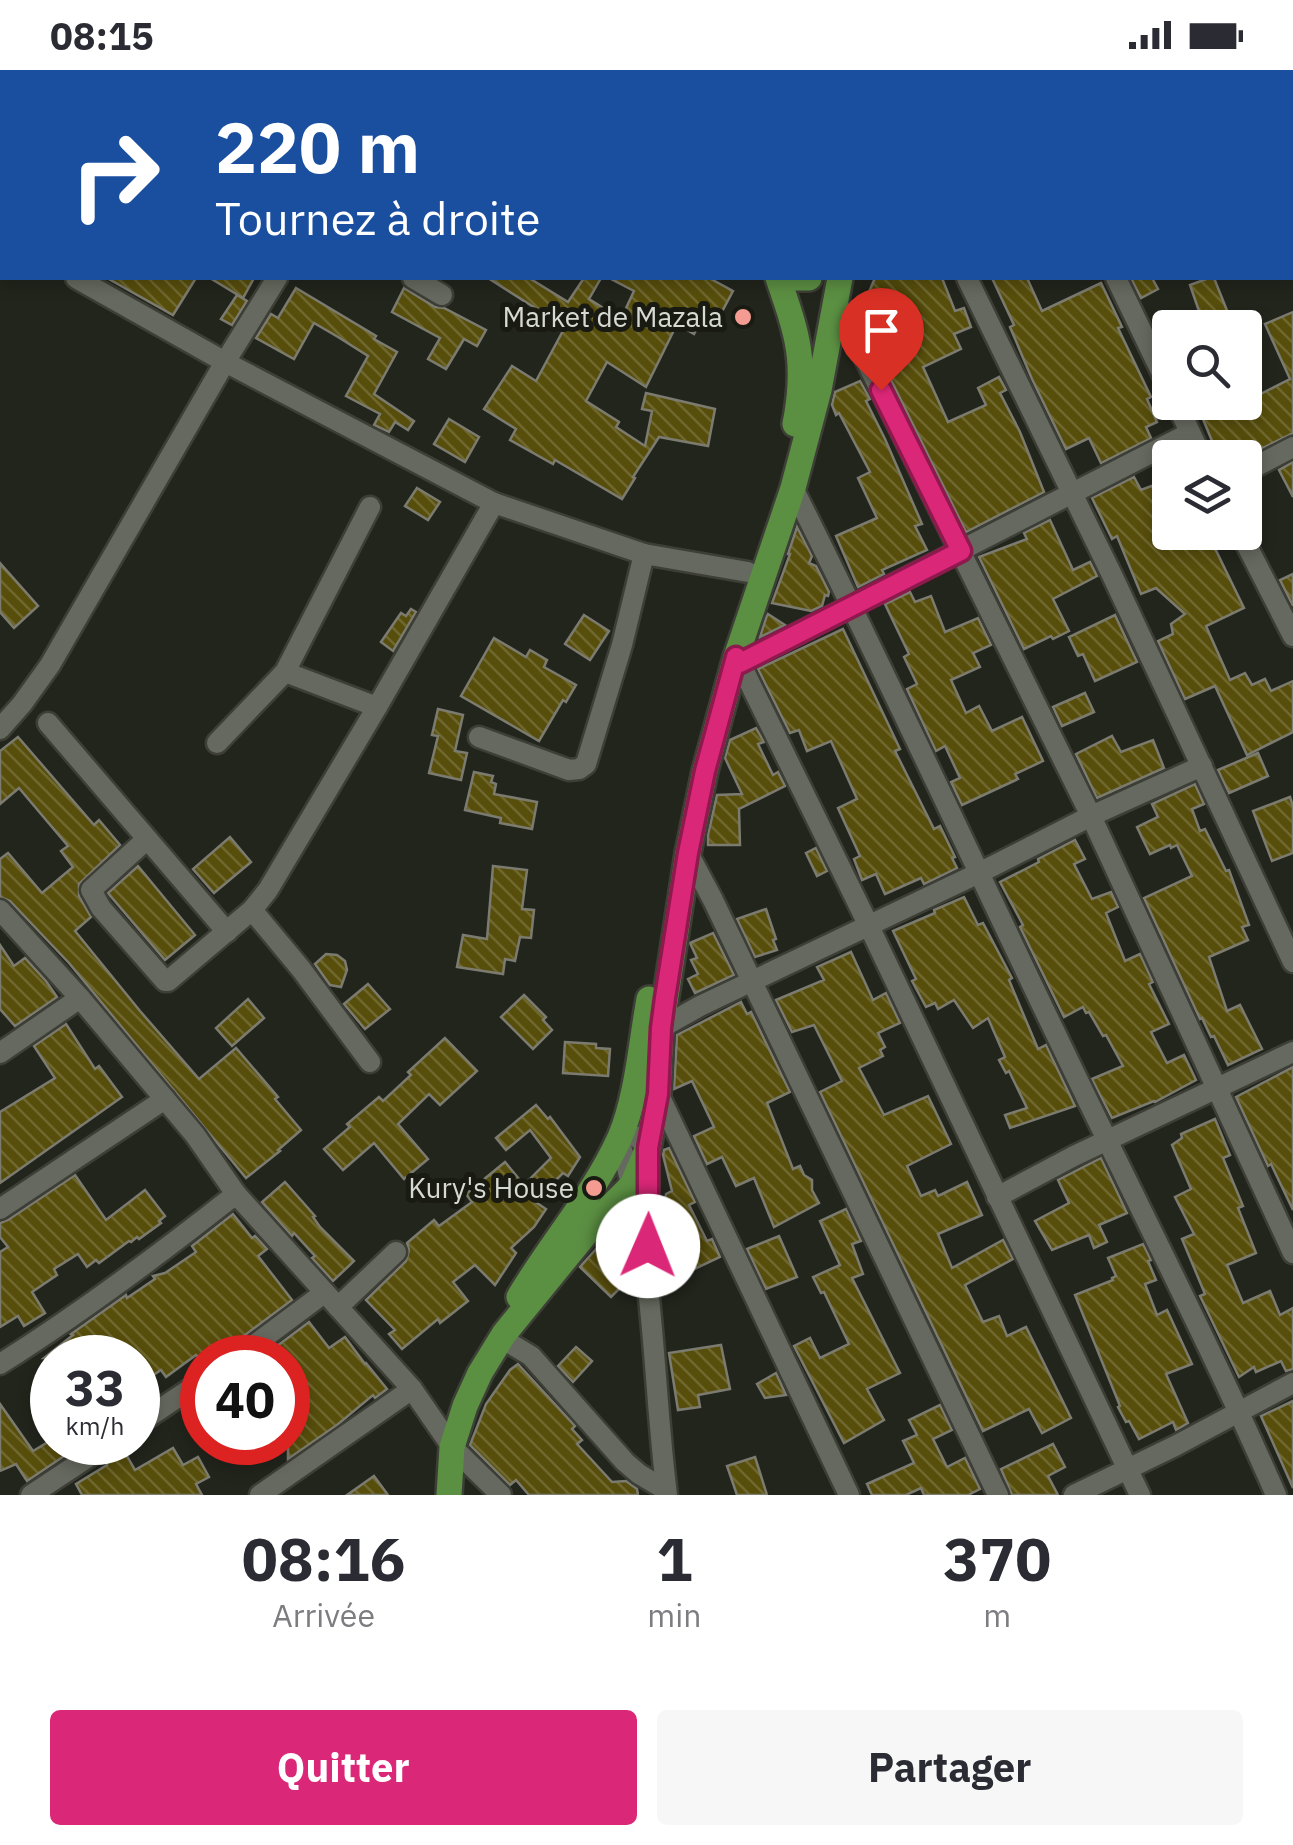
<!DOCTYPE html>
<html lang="fr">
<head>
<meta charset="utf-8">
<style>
  body { margin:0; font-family:"IBM Plex Sans",sans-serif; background:#f7f7f7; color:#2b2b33; height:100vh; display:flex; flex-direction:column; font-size:38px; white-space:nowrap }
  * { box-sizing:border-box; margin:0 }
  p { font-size:32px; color:#7c7c81 }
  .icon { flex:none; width:55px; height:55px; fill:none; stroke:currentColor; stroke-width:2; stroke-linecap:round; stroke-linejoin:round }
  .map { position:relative; height:1425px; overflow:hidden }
  .drawer { display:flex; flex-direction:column; background:#fff; flex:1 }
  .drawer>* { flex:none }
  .banner { position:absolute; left:0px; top:0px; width:1295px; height:210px; box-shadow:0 5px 15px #0003; background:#1a4fa0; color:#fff; overflow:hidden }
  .buttons { position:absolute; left:1152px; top:240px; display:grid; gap:20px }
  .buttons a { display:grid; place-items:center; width:110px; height:110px; border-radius:10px; background:#fff; box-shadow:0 5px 15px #0003; font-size:50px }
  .speed { position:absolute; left:30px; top:1265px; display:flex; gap:20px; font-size:50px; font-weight:700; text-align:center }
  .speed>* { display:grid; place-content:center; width:130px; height:130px; border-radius:50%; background:#fff; box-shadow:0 5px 15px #0003; line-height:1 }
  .speed small { font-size:25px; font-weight:400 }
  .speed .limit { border:15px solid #d22; background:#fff; color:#111 }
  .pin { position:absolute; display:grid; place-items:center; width:85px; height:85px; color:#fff; margin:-102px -42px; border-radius:50% 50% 50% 0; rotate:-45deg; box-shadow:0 0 10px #0007 }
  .pin .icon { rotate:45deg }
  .me { position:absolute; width:110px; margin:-55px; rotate:1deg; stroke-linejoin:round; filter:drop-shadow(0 0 8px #0008) }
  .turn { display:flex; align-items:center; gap:35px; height:210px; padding:0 50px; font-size:45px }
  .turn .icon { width:130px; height:130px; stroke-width:2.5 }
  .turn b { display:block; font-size:70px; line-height:85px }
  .eta { display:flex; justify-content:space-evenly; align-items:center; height:170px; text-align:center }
  .eta b { font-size:60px; font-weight:800; line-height:70px }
  .cta { display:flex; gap:20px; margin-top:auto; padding:20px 50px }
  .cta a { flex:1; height:115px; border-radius:10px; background:#db2777; color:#fff; font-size:40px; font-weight:800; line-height:115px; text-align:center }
  .cta a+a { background:#f7f7f7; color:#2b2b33 }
  .status { display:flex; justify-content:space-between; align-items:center; height:70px; padding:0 50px; background:#fff; direction:ltr }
  .status svg { height:28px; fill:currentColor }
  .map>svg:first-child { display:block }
  .building { fill:url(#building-back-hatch); stroke:#7c7b70; stroke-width:2.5 }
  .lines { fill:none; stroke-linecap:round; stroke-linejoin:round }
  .minor-casing { stroke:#3d3f37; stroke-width:25 }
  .major-casing { stroke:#3d3f37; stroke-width:30 }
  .minor { stroke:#66695f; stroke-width:20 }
  .major { stroke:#5b8f42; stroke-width:25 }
  .route-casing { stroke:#8e194d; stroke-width:25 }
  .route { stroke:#db2777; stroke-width:18 }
  .poi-dot { fill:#f59c92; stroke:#191b13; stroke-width:4 }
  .labels { text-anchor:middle; stroke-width:10; stroke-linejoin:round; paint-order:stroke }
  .poi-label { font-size:28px; fill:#d7d9d3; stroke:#191b13; text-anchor:end }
</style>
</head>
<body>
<div class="status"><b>08:15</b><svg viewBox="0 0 49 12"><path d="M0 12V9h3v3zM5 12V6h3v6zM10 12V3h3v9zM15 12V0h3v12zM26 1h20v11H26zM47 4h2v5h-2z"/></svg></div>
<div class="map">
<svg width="1293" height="1425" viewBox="0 0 1293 1425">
  <defs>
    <pattern id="building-back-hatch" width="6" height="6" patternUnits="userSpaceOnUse" patternTransform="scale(2.5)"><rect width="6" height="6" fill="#574e0c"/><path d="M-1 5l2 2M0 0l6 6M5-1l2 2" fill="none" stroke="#6e672e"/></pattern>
  </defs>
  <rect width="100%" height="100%" fill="#22251c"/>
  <!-- building -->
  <g class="building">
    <polygon points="107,208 196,208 173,245"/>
    <polygon points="210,208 254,208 243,228"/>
    <polygon points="488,208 529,208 568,232 584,208 601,208 589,229 621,249 634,221 609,208 709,208 733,221 718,249 706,242 694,264 677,254 646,317 607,292 586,331 619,352 616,357 645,376 652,341 642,339 646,323 715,339 708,376 659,367 633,407 635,408 622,429 555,390 553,394 510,370 516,359 484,339 512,296 536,311 565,257"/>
    <polygon points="875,208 942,208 955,241 964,238 971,257 954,264 961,279 923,297 948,352 986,335 978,318 999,307 1006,320 1000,323 1020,362 1044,422 966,462 859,245"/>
    <polygon points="992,208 1027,208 1042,241 1101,213 1122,257 1118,258 1151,327 1147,329 1157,352 1146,357 1151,368 1101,393 1089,368 1066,379 1032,309 1010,257 1014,255"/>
    <polygon points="1131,208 1152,208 1158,219 1141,228"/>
    <polygon points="1209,208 1214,208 1234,258 1212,258 1206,241 1200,244 1190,215"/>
    <polygon points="296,218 376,266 374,269 397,282 374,324 414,351 408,360 395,352 389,362 374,355 380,344 346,326 368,286 338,267 314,253 294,289 256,268 271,244 278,248"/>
    <polygon points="404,218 435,237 444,238 486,260 477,276 464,269 446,299 428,289 440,268 392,242"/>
    <polygon points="237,225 247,231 232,255 221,249"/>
    <polygon points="1293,242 1293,363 1243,388 1219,388 1196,332 1245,332 1290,309 1265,254"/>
    <polygon points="860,311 870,329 866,331 885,369 922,454 915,456 927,480 882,500 884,504 858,517 836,466 877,448 858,408 870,402 839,343 836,345 832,335 835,322"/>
    <polygon points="449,349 479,367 465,392 434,374"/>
    <polygon points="1293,392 1293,427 1279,400"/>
    <polygon points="1134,407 1141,420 1170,409 1170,462 1207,462 1244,538 1206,556 1230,610 1245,603 1252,615 1265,609 1271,621 1293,611 1293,662 1247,685 1215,616 1185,629 1158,571 1173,564 1171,554 1185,544 1156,518 1141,524 1117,466 1112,469 1092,428"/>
    <polygon points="417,418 440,432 428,450 405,436"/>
    <polygon points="1050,450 1073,500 1090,492 1097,506 1053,529 1069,561 1053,569 1051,566 1024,579 979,487 1027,469 1024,463"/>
    <polygon points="797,457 812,486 809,493 816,496 829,522 828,526 825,525 822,536 811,541 772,533 790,484 788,484"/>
    <polygon points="0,493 38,536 14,558 0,542"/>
    <polygon points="1293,504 1293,536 1280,510"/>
    <polygon points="910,522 915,532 931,526 945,562 978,548 991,575 973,583 980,597 951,610 966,643 979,636 992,661 1022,647 1043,691 1015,704 1018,709 962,735 951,712 960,708 945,676 936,681 907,619 917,614 904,587 909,584 885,534"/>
    <polygon points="411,539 416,542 393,581 381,572 401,543 406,546"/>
    <polygon points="768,544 785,555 760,567 766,548"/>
    <polygon points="584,545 609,561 590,590 565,574"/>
    <polygon points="1115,545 1137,592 1095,611 1083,584 1078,586 1069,567"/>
    <polygon points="843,559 900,679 895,681 934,759 940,756 955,787 952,788 957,798 924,814 921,808 885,824 876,804 862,810 854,789 860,786 838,738 857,729 831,671 807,681 799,660 790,663 758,599"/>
    <polygon points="494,568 526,587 530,580 547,590 544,597 576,615 566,632 563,630 539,671 461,626"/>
    <polygon points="1085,623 1094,642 1062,656 1053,637"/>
    <polygon points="438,639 463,645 455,681 467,683 461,710 429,703 438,666 432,665"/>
    <polygon points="756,658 764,672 758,674 773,705 778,702 785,716 739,739 740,775 708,775 708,765 717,725 742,724 725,688 730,670"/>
    <polygon points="1112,666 1121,682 1153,670 1164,698 1097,728 1076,684"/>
    <polygon points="18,667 94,755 99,750 120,775 79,814 79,826 91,847 75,861 140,941 199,1009 236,978 278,1027 275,1029 301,1060 278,1080 280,1081 246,1108 69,893 10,831 0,827 0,789 8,783 42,823 73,797 61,781 68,776 19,718 0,734 0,681"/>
    <polygon points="1258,683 1268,706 1229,723 1218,700"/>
    <polygon points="474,702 493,706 491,712 496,714 494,724 537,732 532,759 500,753 501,748 465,740"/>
    <polygon points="1195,714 1204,734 1192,739 1200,761 1205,759 1226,801 1229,800 1249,855 1242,857 1248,870 1209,887 1227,941 1240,935 1262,979 1228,995 1214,966 1211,967 1202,948 1200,949 1144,828 1192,806 1177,775 1171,778 1170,775 1150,784 1137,757 1158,747 1152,734"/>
    <polygon points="1290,727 1293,736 1293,783 1272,791 1253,741"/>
    <polygon points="230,767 251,792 214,823 193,799"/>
    <polygon points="1075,770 1085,789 1074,794 1092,829 1111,822 1118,837 1106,843 1125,891 1140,884 1153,912 1149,914 1169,954 1151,962 1167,993 1184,985 1196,1010 1155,1032 1154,1031 1112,1048 1092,1009 1123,996 1106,965 1103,966 1089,942 1086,943 1083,937 1064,947 1020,857 1023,855 1000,812 1039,792 1038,789"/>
    <polygon points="816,778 827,801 817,806 806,783"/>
    <polygon points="138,796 195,865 165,890 108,823"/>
    <polygon points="493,796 527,800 522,839 534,840 531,868 520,867 515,891 505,889 503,904 457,897 463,865 487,869"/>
    <polygon points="964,827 978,855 983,853 1012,908 1009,910 1038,979 1046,975 1075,1036 1010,1058 1005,1045 1027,1038 1009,1001 1006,1003 999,990 1005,987 988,948 973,958 954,930 938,939 935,933 926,937 912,911 916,909 893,861 935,843 934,840"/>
    <polygon points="766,839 776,869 773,870 777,880 755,887 737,849"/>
    <polygon points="713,863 734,905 695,923 688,909 698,904 691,890 697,888 690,873"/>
    <polygon points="0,875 14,896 25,888 46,911 57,927 15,956 0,939"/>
    <polygon points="851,882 873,930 886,923 900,953 878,963 885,977 880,980 883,986 859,998 884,1045 928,1026 951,1074 907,1096 921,1126 935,1120 938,1126 967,1112 982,1145 938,1164 952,1198 1003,1170 1013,1189 965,1215 983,1252 999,1246 1007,1266 1026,1257 1071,1348 1042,1363 1029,1339 983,1361 820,1022 842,1011 814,955 792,962 776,930 824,910 817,897"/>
    <polygon points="326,884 337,885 345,891 347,900 341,917 330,915 315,894"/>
    <polygon points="368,914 390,939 365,959 344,934"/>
    <polygon points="524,925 546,947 543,950 552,960 533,979 501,947"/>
    <polygon points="248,929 264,948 232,976 216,958"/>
    <polygon points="741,932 747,944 751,942 790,1022 767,1033 793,1099 800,1096 804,1105 812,1110 812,1120 819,1133 774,1157 754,1108 736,1116 722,1087 707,1094 694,1066 714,1057 692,1011 674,1019 677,965"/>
    <polygon points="66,954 95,999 99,996 122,1027 0,1113 0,1042 55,1008 34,976"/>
    <polygon points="445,968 477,1001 440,1035 429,1024 398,1054 428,1089 404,1109 374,1073 343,1100 324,1079 350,1057 347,1054 379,1027 383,1031 411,1005 408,1002"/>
    <polygon points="565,972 596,974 596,978 610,979 608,1006 563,1003"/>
    <polygon points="1293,997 1293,1140 1271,1094 1268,1096 1236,1027"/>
    <polygon points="536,1035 548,1049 550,1047 580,1087 568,1106 563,1103 534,1131 546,1139 534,1157 511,1178 516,1183 495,1215 475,1195 453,1212 468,1231 440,1253 438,1249 402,1279 389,1264 395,1260 366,1230 406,1191 409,1180 407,1173 434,1150 439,1156 472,1132 466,1124 505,1092 524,1115 551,1088 530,1060 506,1080 496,1068"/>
    <polygon points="1215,1049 1230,1085 1223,1088 1243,1136 1238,1138 1256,1183 1227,1195 1243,1233 1270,1221 1280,1245 1293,1238 1293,1299 1286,1301 1281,1291 1256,1302 1254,1297 1239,1307 1200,1226 1205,1224 1182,1169 1194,1164 1175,1127 1191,1119 1172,1075 1182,1068 1181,1064"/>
    <polygon points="669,1078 695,1132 689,1135 707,1171 712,1169 720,1187 686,1203 662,1211 661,1167 666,1124 672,1121 663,1085 664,1080"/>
    <polygon points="1101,1088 1127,1143 1099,1155 1107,1172 1094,1178 1089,1165 1052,1180 1035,1151 1069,1133 1058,1110"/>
    <polygon points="75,1105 106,1150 145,1120 165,1146 159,1151 161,1153 139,1169 137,1167 131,1172 129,1171 99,1193 96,1190 87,1197 78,1184 54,1199 57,1205 32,1222 45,1243 24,1256 18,1246 0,1257 0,1182 8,1177 0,1167 0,1153 8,1150"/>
    <polygon points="285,1112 315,1146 313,1147 320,1157 354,1191 333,1211 312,1188 315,1186 294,1163 292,1166 262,1132"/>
    <polygon points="846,1139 861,1171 852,1174 863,1204 852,1208 900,1303 867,1319 884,1350 844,1373 794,1276 810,1268 820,1288 849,1274 824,1222 821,1223 813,1207 840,1195 820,1151"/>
    <polygon points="233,1144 252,1168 255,1166 267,1179 258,1186 292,1230 229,1277 224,1288 198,1287 196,1285 166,1307 161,1300 138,1315 138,1288 44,1288 73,1265 71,1264 126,1225 127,1228 155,1209 153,1206 165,1203 196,1182 192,1176"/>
    <polygon points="779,1166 797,1207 766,1219 747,1179"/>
    <polygon points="605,1169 619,1183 605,1196 624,1214 611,1227 580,1197"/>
    <polygon points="1143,1174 1151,1190 1148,1191 1156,1210 1145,1214 1157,1245 1167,1240 1192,1294 1166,1304 1188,1353 1176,1360 1173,1352 1139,1369 1129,1351 1126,1352 1118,1337 1120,1336 1075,1225 1113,1210 1112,1208 1116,1206 1108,1188"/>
    <polygon points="309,1252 329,1278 345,1267 365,1294 366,1293 387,1319 375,1328 373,1325 337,1355 288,1389 288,1288 261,1288"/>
    <polygon points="721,1275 730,1319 698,1325 700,1337 678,1340 669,1283"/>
    <polygon points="576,1277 592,1291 573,1312 558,1296"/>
    <polygon points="518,1294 575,1356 572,1359 582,1370 577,1374 612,1412 626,1411 637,1419 638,1425 529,1425 516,1410 510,1415 470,1375 486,1334 510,1300"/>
    <polygon points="776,1303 786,1325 765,1328 757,1314"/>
    <polygon points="1293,1331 1293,1418 1261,1346"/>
    <polygon points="0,1334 33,1381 48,1372 85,1372 27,1411 16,1394 0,1401"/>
    <polygon points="940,1335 952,1360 933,1369 947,1397 965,1388 980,1419 968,1425 924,1425 921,1418 906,1425 872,1425 867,1414 914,1393 903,1371 917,1365 909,1350"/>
    <polygon points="1053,1374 1065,1397 1048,1406 1058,1425 1012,1425 1001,1399"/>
    <polygon points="173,1378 183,1395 198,1387 209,1407 196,1414 202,1425 82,1425 76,1414 107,1395 106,1392 123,1379 135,1400"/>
    <polygon points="755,1387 767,1425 737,1425 727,1396"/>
    <polygon points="374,1406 388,1425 347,1425"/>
  </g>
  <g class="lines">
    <defs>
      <g id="minor">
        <polyline points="795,0 800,2"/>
        <polyline points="1210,0 1211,2"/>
        <polyline points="0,1 3,2"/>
        <polyline points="913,2 914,0"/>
        <polyline points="0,163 2,165"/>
        <polyline points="1292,179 1293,180"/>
        <polyline points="76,208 225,292 494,433 644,484 748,502"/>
        <polyline points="413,208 442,225"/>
        <polyline points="967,208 1112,505 1293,892"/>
        <polyline points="1116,208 1170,320"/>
        <polyline points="837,232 1091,746 1293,1183"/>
        <polyline points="1176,332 1202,388"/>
        <polyline points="1245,402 1293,377"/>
        <path d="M793 418C886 603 973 792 1063 979 1134 1128 1210 1274 1276 1425"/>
        <polyline points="1240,462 1293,566"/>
        <polyline points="736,587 740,593 1190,363"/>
        <polyline points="740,593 868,854 1140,1425"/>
        <polyline points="285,602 377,637"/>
        <polyline points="48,653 227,862"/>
        <polyline points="0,659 22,634 50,595 225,292 277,208"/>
        <polyline points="479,667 569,700 579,699 586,694 622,575 644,484"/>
        <polyline points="217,673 285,602 370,437"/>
        <polyline points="147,769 91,820 101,838 165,911 168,911 252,840 268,820 377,637 494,433"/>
        <polyline points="688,783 713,830 998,1425"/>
        <polyline points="0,840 80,928 195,1065 236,1124 412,1319 452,1377 501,1425"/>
        <polyline points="252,840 301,899 370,992"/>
        <polyline points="661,958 700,936 981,802 1091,746 1202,696"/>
        <polyline points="0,983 80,928"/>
        <polyline points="658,1023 849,1425"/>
        <polyline points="622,1063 637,1067 648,1078 649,1155"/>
        <path d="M619 1070C655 1183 652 1307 667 1425"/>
        <polyline points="997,1127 1074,1086 1293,982"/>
        <polyline points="0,1139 165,1029"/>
        <polyline points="338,1237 396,1182"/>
        <polyline points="501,1268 531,1286 625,1392 639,1404 666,1420"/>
        <polyline points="237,1288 324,1223"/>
        <path d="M0 1294C83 1242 160 1184 236 1124"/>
        <polyline points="138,1354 202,1311"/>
        <polyline points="31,1425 111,1372"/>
        <polyline points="260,1425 412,1319"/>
        <polyline points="1074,1425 1175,1376 1293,1313"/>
      </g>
      <g id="major">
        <polyline points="384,0 388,2"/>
        <polyline points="1029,2 1034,0"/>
        <path d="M778 208C798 266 807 292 795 354"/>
        <polyline points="796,208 809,208"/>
        <path d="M519 1227C551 1173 594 1125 620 1067 637 1028 641 972 649 929"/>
        <polyline points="449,1425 452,1377 465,1336 480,1303 504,1264 597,1150 632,1115 648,1078 658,1023 661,958 688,783 705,701 736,587 793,418 819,320 840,208"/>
      </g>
    </defs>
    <!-- minor casing -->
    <use href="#minor" class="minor-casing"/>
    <!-- major casing -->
    <use href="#major" class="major-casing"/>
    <!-- minor -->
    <use href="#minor" class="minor"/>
    <!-- major -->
    <use href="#major" class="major"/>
  </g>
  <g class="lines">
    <defs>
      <polyline id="route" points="648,1176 648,1078 658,1024 661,958 665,928 688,783 705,701 736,587 740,593 961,481 881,320"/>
    </defs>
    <!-- route casing -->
    <use href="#route" class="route-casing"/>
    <!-- route -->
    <use href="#route" class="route"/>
  </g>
  <!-- markers -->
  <g class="poi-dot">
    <circle cx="743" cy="247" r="10"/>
    <circle cx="594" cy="1118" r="10"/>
  </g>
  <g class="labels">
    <!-- poi labels -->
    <g class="poi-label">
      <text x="723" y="257">Market de Mazala</text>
      <text x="574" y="1128">Kury's House</text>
    </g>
  </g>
</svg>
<div class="buttons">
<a><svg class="icon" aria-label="search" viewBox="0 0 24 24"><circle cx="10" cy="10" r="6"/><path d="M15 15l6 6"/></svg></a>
<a><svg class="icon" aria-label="layers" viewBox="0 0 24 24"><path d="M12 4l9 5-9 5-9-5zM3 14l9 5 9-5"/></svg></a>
</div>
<div class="speed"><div>33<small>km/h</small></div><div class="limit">40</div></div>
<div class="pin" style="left:881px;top:320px;background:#d93025"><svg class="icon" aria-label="arrive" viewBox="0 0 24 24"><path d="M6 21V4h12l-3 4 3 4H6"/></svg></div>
<svg class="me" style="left:648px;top:1176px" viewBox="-20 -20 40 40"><circle r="19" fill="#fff"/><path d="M0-13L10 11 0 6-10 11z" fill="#db2777"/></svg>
<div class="banner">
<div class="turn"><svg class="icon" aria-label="right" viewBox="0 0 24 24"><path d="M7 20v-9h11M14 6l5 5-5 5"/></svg><div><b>220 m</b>Tournez à droite</div></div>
</div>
</div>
<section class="drawer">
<div class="eta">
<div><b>08:16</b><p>Arrivée</p></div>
<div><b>1</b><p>min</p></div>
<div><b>370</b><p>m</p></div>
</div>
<div class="cta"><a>Quitter</a><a>Partager</a></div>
</section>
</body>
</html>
